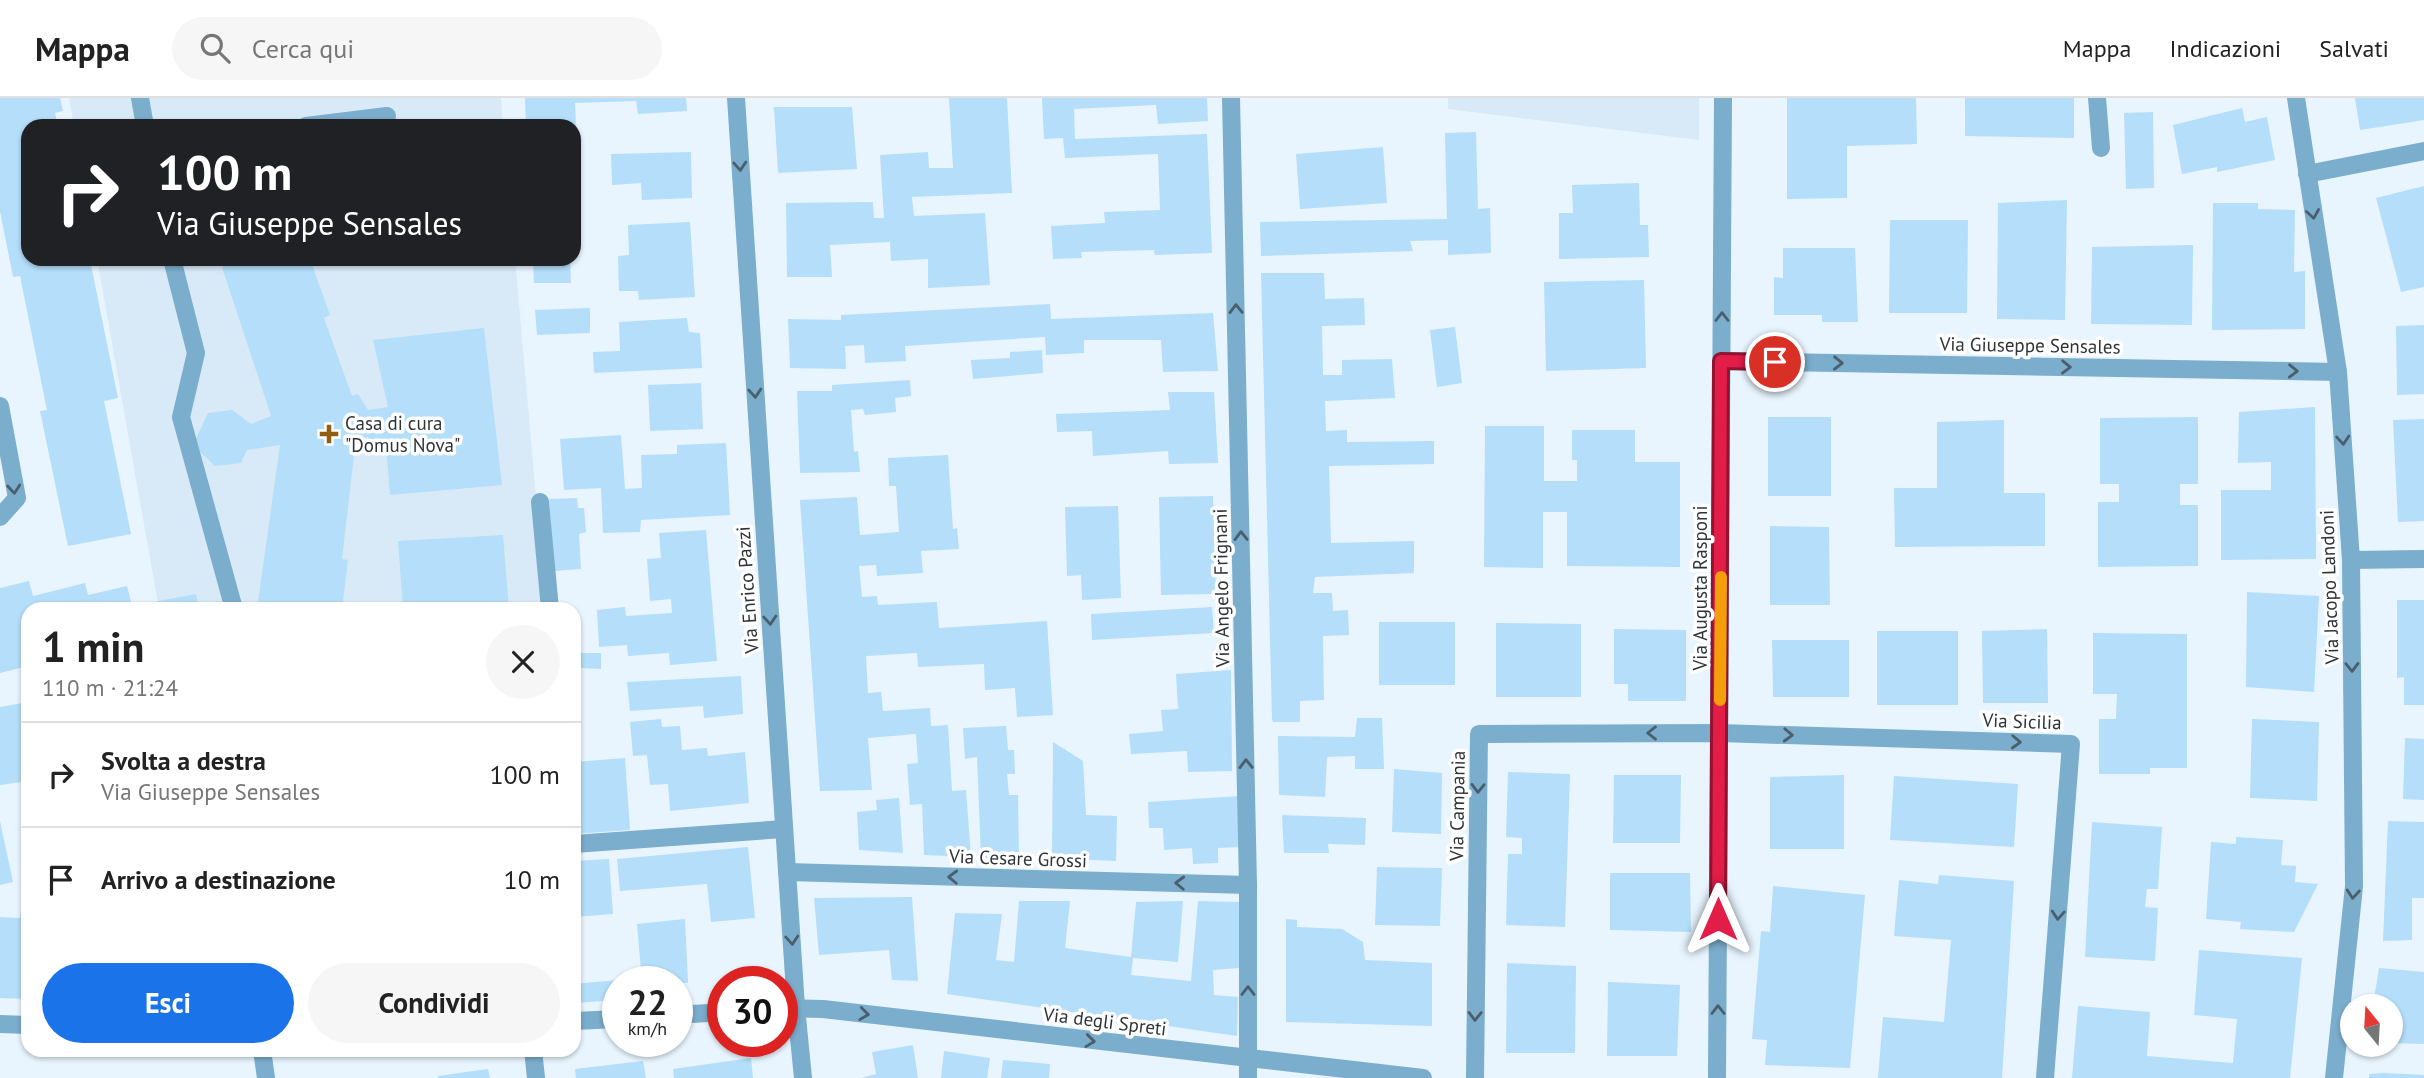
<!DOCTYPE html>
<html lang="it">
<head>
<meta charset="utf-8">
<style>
  body { margin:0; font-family:"PT Sans",sans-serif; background:#f6f6f6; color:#222; height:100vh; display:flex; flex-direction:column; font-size:26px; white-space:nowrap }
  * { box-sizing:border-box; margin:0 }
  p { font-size:23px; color:#767676 }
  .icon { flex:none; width:38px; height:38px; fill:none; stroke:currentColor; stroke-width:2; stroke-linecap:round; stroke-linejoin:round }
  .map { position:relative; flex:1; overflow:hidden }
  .panel { position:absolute; left:21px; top:504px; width:560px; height:455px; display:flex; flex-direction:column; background:#fff; border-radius:21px; box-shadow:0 2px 5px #0004 }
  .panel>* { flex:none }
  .guide { position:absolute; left:21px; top:21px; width:560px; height:147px; border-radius:21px; box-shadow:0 2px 5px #0004; background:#202124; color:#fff; overflow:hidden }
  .needle { width:46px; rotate:342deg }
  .buttons { position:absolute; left:2340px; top:896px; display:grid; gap:14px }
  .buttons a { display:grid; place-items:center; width:63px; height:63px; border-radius:50%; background:#fff; box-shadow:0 2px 5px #0004; font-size:35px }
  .speed { position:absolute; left:602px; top:868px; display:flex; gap:14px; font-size:35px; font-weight:700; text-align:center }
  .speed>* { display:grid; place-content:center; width:91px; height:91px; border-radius:50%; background:#fff; box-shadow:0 2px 5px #0004; line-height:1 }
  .speed small { font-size:18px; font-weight:400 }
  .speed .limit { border:10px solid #d22; background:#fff; color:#111 }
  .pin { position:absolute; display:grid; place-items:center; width:60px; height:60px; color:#fff; margin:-30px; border:4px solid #fff; border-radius:50%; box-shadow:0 2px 7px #0007 }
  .me { position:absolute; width:77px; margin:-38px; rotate:0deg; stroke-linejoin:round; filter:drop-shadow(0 0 5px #0008) }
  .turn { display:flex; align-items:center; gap:24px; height:147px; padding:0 21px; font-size:32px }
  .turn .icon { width:91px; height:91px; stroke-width:2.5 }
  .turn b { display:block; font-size:49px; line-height:60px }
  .round { display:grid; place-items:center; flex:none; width:74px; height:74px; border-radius:37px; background:#f6f6f6 }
  .overview { display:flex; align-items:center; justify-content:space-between; height:119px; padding:0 21px }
  h1 { font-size:42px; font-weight:700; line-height:52px }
  .action { display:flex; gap:14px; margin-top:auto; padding:14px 21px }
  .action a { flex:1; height:80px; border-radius:42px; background:#1a73e8; color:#fff; font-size:28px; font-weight:700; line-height:80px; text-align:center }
  .action a+a { background:#f6f6f6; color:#222 }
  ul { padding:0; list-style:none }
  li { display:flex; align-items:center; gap:21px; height:105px; padding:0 21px; border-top:2px solid #e0e0e0 }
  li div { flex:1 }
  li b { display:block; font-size:26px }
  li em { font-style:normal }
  header { display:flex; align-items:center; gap:42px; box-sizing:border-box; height:98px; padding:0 35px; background:#fff; border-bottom:2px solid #e0e0e0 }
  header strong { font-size:33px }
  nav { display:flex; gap:38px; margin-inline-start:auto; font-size:24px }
  .search { width:490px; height:63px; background:#f6f6f6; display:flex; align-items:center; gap:18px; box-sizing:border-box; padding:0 24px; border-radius:38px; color:#767676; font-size:26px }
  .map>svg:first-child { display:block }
  .built { fill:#d8eaf8 }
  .building { fill:#b4def9 }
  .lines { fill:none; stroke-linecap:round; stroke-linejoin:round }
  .minor { stroke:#7badcd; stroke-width:18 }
  .oneway { stroke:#4a5e6c }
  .route-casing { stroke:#92132f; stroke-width:18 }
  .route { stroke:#e11d48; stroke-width:12 }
  .slow { stroke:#f59e0b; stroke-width:12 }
  .poi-dot { fill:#925f12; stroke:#fff; stroke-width:2.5 }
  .labels { text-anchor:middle; stroke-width:7; stroke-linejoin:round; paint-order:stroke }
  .street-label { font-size:19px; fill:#2f3437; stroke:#fff }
  .poi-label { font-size:19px; fill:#2f3437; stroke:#fff; text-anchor:start }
</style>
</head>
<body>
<header>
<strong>Mappa</strong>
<div class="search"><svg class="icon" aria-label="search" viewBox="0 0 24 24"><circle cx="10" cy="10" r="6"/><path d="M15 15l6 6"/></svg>Cerca qui</div>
<nav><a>Mappa</a><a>Indicazioni</a><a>Salvati</a></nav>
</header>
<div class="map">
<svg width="2424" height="980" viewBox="0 0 2424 980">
  <rect width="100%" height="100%" fill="#e8f5fe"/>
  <!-- built -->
  <g class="built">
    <polygon points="69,0 501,0 503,28 74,28"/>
    <polygon points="1448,0 1699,0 1699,42 1448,11"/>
    <polygon points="97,161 515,161 546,511 159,511"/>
  </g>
  <!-- building -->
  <g class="building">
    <polygon points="0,0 60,0 63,13 55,15 58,28 28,28 28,161 84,161 86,168 91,167 118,300 104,303 131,436 68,448 40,313 47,312 20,178 13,179 0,113"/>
    <polygon points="525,0 686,0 687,13 638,16 636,3 575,5 576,28 526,28"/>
    <polygon points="949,0 1007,0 1012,95 912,99 914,118 985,115 990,187 928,190 928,161 891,163 890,144 830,147 832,179 787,179 786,105 873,104 874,120 884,120 880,57 928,54 929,70 953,70"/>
    <polygon points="1042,0 1207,0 1208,23 1158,26 1156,7 1074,11 1075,41 1207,36 1212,155 1155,157 1154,152 1081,154 1082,160 1053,161 1051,128 1105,125 1104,114 1160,112 1158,56 1065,60 1063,40 1044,41"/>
    <polygon points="1787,0 1916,0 1917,46 1847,48 1847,100 1787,101"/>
    <polygon points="1965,0 2074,0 2074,40 1965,38"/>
    <polygon points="2355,0 2424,0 2424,22 2360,32"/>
    <polygon points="774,9 852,9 857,71 778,75"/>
    <polygon points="2242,10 2245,24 2267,19 2275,62 2217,74 2217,69 2182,76 2173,27"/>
    <polygon points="2153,14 2154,90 2126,91 2124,15"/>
    <polygon points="1476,34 1478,111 1490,110 1491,155 1448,157 1448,142 1410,143 1413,153 1261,158 1260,124 1447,121 1445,35"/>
    <polygon points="1383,49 1387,105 1300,111 1296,56"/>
    <polygon points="691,54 692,100 642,102 641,85 612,87 611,56"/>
    <polygon points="1639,85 1640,127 1648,127 1649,159 1559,161 1559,115 1573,115 1572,87"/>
    <polygon points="2424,88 2424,189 2401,194 2376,100"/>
    <polygon points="2067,102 2065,222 1997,221 1998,105"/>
    <polygon points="2213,105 2258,105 2258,111 2295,112 2294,174 2305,173 2305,231 2212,232"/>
    <polygon points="1890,122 1968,122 1967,215 1889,215"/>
    <polygon points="690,124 695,199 639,202 638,193 619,193 618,158 629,157 628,127"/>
    <polygon points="2193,147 2192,227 2091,226 2092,149"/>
    <polygon points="1783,150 1855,150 1858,224 1822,224 1822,217 1774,217 1774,179 1783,180"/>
    <polygon points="243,161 310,161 330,217 324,220 352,298 358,296 368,312 388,309 373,242 484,230 502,387 390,397 386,349 370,350 368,339 356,340 342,461 348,462 342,511 257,511 280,347 247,352 241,365 215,368 193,347 208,315 232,312 251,326 271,318 222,169"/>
    <polygon points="533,161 570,161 571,185 534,185"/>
    <polygon points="1261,175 1324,175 1325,201 1364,200 1365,227 1322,228 1323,277 1342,277 1342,262 1392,261 1395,300 1325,303 1326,333 1347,332 1347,344 1434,343 1434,366 1329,368 1331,445 1414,443 1414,475 1315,479 1313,495 1332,495 1333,513 1348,512 1349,537 1323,538 1324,602 1300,603 1300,624 1273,624 1272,621"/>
    <polygon points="1644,182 1646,270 1546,273 1544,184"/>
    <polygon points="1050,206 1051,221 1213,215 1218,273 1163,274 1161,242 1084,242 1084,255 1046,257 1045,239 905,248 906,263 865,265 864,247 845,248 846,271 790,270 788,221 841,222 841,217"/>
    <polygon points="590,210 590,235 537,237 535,212"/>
    <polygon points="687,220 689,234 700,235 702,270 594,275 593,254 620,253 619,224"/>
    <polygon points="2424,227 2424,296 2397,297 2396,228"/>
    <polygon points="1455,229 1462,285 1437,289 1430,232"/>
    <polygon points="1042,252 1043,275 973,281 971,262 1010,260 1010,254"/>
    <polygon points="910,282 911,298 895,300 896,314 865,317 863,311 851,312 854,354 858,353 860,374 800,375 797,293 832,293 832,287"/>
    <polygon points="701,285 703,331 650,333 648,287"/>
    <polygon points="1168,294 1214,294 1218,365 1169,366 1168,353 1093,358 1092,333 1057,334 1056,316 1170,312"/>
    <polygon points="2315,309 2316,461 2221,462 2221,392 2271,392 2271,364 2238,365 2239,314"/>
    <rect x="1768" y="319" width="63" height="79"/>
    <polygon points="2198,319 2198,386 2180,386 2180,407 2198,407 2198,468 2098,469 2098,404 2119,404 2119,386 2100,386 2100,320"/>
    <polygon points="2424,321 2424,423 2398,424 2393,322"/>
    <polygon points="2004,322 2004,395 2045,395 2045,448 1895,449 1894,390 1937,390 1937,324"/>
    <polygon points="1485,328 1544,328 1544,383 1577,383 1577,362 1572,362 1572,332 1635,332 1635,364 1680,364 1680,469 1567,468 1567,414 1543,414 1543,470 1484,469"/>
    <polygon points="621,337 625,391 642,390 641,357 677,356 677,347 726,345 730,417 641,422 640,434 603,435 601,390 564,392 560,341"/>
    <polygon points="948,357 953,431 957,430 959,451 921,453 923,475 877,478 876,467 859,468 862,499 877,498 878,507 937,504 939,530 1047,523 1053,617 1017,619 1015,590 985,592 984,566 918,569 917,555 866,558 868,595 881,594 883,613 930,610 931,628 948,627 952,693 966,692 971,759 924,757 922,706 910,707 907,666 918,665 916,636 868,640 872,692 820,693 800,402 857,399 860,437 899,434 896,388 889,388 888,360"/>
    <polygon points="1213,398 1216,496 1161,497 1159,399"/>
    <polygon points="577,400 578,410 584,410 586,434 579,436 581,471 554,473 549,401"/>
    <polygon points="1118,408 1121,500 1082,502 1081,477 1067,478 1065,409"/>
    <polygon points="1770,428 1829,429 1830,507 1770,507"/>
    <polygon points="706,432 717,563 670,567 669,555 628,558 627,547 599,549 597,512 625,509 626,518 672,515 671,501 650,503 647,461 661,460 659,435"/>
    <polygon points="503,437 509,511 403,511 398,443"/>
    <polygon points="29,483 33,498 85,485 88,497 127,488 133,511 28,511 28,568 0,575 0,490"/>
    <polygon points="2247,494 2319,498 2314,594 2246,589"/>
    <polygon points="196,496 199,511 149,511 148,505"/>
    <polygon points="2397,502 2424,502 2424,607 2404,607 2404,579 2397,580"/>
    <polygon points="1212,509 1214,535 1092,542 1091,516"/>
    <rect x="1379" y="524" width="76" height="63"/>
    <polygon points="1496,525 1581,526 1581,599 1496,599"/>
    <polygon points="1614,531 1686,532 1686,603 1628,603 1628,586 1614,586"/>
    <polygon points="2047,531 2048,605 1983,605 1982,533"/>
    <rect x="1877" y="533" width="81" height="74"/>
    <polygon points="2093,535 2187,536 2187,670 2150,670 2150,676 2099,676 2099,621 2116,621 2117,596 2093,596"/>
    <polygon points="1772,542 1849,542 1849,599 1773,599"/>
    <polygon points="579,555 601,555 601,571 579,570"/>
    <polygon points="1231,572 1232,673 1188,674 1187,653 1131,656 1129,636 1163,633 1161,612 1178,611 1176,576"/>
    <polygon points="741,578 743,616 704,620 703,608 630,613 627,584"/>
    <polygon points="28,604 28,683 0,687 0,609"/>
    <polygon points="1357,620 1382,620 1384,671 1355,671 1355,658 1327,659 1325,699 1279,697 1278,638 1355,639"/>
    <polygon points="661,621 662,629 680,628 682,652 707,650 708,658 745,654 749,705 670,713 668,686 650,687 647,657 633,658 630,624"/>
    <polygon points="2252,621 2319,624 2317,703 2250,700"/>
    <polygon points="1006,628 1008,652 1014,652 1015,676 1007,676 1009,697 1018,697 1019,760 981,760 977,659 965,661 963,630"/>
    <polygon points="2405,640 2424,641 2424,702 2403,701"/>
    <polygon points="1053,644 1083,663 1086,717 1117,718 1116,763 1052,760"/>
    <polygon points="625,660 630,732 574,736 574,664"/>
    <polygon points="1394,671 1442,675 1441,736 1392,734"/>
    <polygon points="1508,674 1570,676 1565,829 1506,827 1508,756 1522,756 1522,740 1506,739"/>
    <polygon points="1614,677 1681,677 1680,745 1613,745"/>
    <polygon points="1844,677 1844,751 1770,751 1770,679"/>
    <polygon points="1894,678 2018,686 2014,749 1890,742"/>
    <polygon points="1239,698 1240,749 1218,750 1218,765 1193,766 1192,750 1164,752 1163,730 1149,730 1148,704"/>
    <polygon points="899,700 903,755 859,752 857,714 877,712 876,702"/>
    <polygon points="1282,717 1366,720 1365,747 1328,746 1329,755 1284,755"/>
    <polygon points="0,723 13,784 0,787"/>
    <polygon points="2388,723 2424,724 2424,800 2412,800 2412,842 2383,843"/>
    <polygon points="2092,724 2162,729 2158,791 2147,791 2145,809 2158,810 2155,863 2085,859"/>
    <polygon points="2236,739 2283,742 2281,767 2296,768 2295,784 2318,786 2294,834 2240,831 2241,824 2206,821 2211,744 2236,746"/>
    <polygon points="748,749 755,820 711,824 707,786 620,793 617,761"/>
    <polygon points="609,761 613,816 574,819 574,763"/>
    <polygon points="1377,769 1442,770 1440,828 1375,827"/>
    <polygon points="1610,775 1690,775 1691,834 1610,832"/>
    <polygon points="1939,777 2014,783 2002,980 1878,980 1883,919 1944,924 1951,842 1894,838 1899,782 1938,786"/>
    <polygon points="1773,788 1865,797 1850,970 1765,967 1767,942 1752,941 1761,833 1770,834"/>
    <polygon points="912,799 918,883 892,882 889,852 819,857 814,800"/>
    <polygon points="1019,803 1070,803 1065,850 1131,859 1136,804 1183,803 1178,864 1133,860 1131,877 1191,883 1198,803 1240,804 1239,870 1213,872 1214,897 1238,899 1237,938 947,896 955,815 1002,816 996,862 1014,864"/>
    <polygon points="21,812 28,812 28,901 0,900 0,819 20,820"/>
    <polygon points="685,821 688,885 642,884 637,826"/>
    <polygon points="1286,821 1297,822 1297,829 1342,831 1363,844 1365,862 1432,865 1432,928 1286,924"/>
    <polygon points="2199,852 2302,860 2290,980 2072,980 2078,908 2150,914 2147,958 2233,965 2237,921 2194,917"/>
    <polygon points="1507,865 1576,868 1575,955 1506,955"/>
    <polygon points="2379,870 2424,874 2424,946 2390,945 2390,908 2373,908"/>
    <polygon points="618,882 618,902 574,905 574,886"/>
    <polygon points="1608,884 1680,887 1677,958 1607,958"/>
    <polygon points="913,947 918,980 861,980 876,976 872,954"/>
    <polygon points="944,953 990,960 987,980 941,980"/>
    <polygon points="751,960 753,980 674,980 673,971"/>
    <polygon points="1003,962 1050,966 1049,980 1001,980"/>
    <polygon points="643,963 646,980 576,980 575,971"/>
    <polygon points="488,971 490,980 438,980 438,978"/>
    <polygon points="2384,975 2424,977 2424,980 2369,980 2369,976"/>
  </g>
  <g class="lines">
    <!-- minor -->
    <g class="minor">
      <polyline points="140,0 145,28"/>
      <polyline points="736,0 796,909 803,980"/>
      <polyline points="1231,0 1248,787 1248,980"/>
      <polyline points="2097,0 2101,50"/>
      <polyline points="2296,0 2338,274 2351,462 2354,788 2334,980"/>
      <polyline points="306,28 387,18"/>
      <polyline points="2307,76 2424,53"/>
      <polyline points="172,161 196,255 181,319 234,511"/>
      <polyline points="1721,263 2338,274"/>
      <polyline points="0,308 17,400 0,419"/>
      <polyline points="540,404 550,511"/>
      <polyline points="2351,462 2424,461"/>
      <polyline points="574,746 784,731"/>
      <polyline points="787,774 1248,787"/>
      <polyline points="782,910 823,911 1423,980"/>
      <polyline points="677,917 723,914"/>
      <polyline points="574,923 618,921"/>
      <polyline points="0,926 28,927"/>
      <polyline points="262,952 266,980"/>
      <polyline points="533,952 536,980"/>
      <polyline points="1475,980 1479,636 1720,635 2071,646 2045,980"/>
      <polyline points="1717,980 1723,0"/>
    </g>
  </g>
  <!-- one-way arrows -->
  <defs><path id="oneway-chevron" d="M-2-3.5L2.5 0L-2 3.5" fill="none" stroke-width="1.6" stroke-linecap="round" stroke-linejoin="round" transform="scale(1.75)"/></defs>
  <g class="oneway">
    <use href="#oneway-chevron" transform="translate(740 68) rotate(86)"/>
    <use href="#oneway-chevron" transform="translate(2313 116) rotate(81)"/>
    <use href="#oneway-chevron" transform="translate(1236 211) rotate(-91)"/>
    <use href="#oneway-chevron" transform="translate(1722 219) rotate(-90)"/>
    <use href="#oneway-chevron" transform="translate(1838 265) rotate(1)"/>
    <use href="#oneway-chevron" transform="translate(2066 269) rotate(1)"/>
    <use href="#oneway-chevron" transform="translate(2293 273) rotate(1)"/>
    <use href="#oneway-chevron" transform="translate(755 295) rotate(86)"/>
    <use href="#oneway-chevron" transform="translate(2343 342) rotate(86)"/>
    <use href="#oneway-chevron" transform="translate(14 391) rotate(85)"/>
    <use href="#oneway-chevron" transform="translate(1241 438) rotate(-91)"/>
    <use href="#oneway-chevron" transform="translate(770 522) rotate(86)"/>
    <use href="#oneway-chevron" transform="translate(2352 569) rotate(89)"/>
    <use href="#oneway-chevron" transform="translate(1652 635) rotate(180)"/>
    <use href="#oneway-chevron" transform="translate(1788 637) rotate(2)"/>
    <use href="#oneway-chevron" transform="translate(2016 644) rotate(2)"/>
    <use href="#oneway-chevron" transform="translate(1246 666) rotate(-91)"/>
    <use href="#oneway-chevron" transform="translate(1478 690) rotate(91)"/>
    <use href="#oneway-chevron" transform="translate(953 779) rotate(-178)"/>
    <use href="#oneway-chevron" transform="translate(1180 785) rotate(-178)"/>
    <use href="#oneway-chevron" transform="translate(2353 796) rotate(95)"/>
    <use href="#oneway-chevron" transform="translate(2058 817) rotate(94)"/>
    <use href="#oneway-chevron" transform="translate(792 842) rotate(86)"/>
    <use href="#oneway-chevron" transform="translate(1248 893) rotate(-90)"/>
    <use href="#oneway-chevron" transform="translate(1718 912) rotate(-90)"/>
    <use href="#oneway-chevron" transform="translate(864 916) rotate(7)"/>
    <use href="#oneway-chevron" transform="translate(1475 918) rotate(91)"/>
    <use href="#oneway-chevron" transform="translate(1090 943) rotate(7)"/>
  </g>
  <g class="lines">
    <defs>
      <polyline id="route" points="1718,821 1721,263 1775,264"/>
    </defs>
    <!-- route casing -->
    <use href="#route" class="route-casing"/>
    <!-- route -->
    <use href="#route" class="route"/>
    <!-- slow -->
    <polyline class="slow" points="1720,602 1721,479"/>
  </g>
  <!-- markers -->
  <path class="poi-dot" d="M325.5 325.5h7v7h7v7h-7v7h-7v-7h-7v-7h7z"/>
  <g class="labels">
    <!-- street labels -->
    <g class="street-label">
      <text transform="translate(2030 247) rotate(1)" y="7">Via Giuseppe Sensales</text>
      <text transform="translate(2329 489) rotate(-92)" y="7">Via Jacopo Landoni</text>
      <text transform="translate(1221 490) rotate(-91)" y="7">Via Angelo Frignani</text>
      <text transform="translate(1700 490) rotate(-90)" y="7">Via Augusta Rasponi</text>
      <text transform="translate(747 492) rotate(-94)" y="7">Via Enrico Pazzi</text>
      <text transform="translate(2022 623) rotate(2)" y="7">Via Sicilia</text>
      <text transform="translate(1457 708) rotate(-89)" y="7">Via Campania</text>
      <text transform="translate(1018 760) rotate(2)" y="7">Via Cesare Grossi</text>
      <text transform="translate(1105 923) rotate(7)" y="7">Via degli Spreti</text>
    </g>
    <!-- poi labels -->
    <g class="poi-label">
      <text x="345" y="332">Casa di cura<tspan x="345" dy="22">"Domus Nova"</tspan></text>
    </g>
  </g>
</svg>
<div class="buttons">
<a><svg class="needle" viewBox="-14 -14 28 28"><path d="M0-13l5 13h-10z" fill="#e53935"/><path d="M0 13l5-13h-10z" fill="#767676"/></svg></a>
</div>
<div class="speed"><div>22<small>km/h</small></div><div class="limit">30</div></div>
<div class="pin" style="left:1775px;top:264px;background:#d93025"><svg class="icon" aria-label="arrive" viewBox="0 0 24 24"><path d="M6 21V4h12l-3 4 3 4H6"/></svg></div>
<svg class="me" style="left:1718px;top:821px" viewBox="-20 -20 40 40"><path d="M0-17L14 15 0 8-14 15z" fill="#e11d48" stroke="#fff" stroke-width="4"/></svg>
<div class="guide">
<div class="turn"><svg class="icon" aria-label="right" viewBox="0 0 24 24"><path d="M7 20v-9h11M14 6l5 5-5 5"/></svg><div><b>100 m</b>Via Giuseppe Sensales</div></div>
</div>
<section class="panel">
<div class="overview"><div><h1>1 min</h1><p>110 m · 21:24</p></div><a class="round"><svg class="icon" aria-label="close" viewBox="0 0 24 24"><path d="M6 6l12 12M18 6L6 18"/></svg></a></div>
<ul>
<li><svg class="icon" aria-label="right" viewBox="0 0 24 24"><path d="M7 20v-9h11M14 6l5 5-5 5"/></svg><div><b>Svolta a destra</b><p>Via Giuseppe Sensales</p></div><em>100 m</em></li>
<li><svg class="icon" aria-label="arrive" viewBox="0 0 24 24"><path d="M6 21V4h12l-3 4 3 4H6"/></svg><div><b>Arrivo a destinazione</b></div><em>10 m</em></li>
</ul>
<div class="action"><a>Esci</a><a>Condividi</a></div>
</section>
</div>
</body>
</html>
